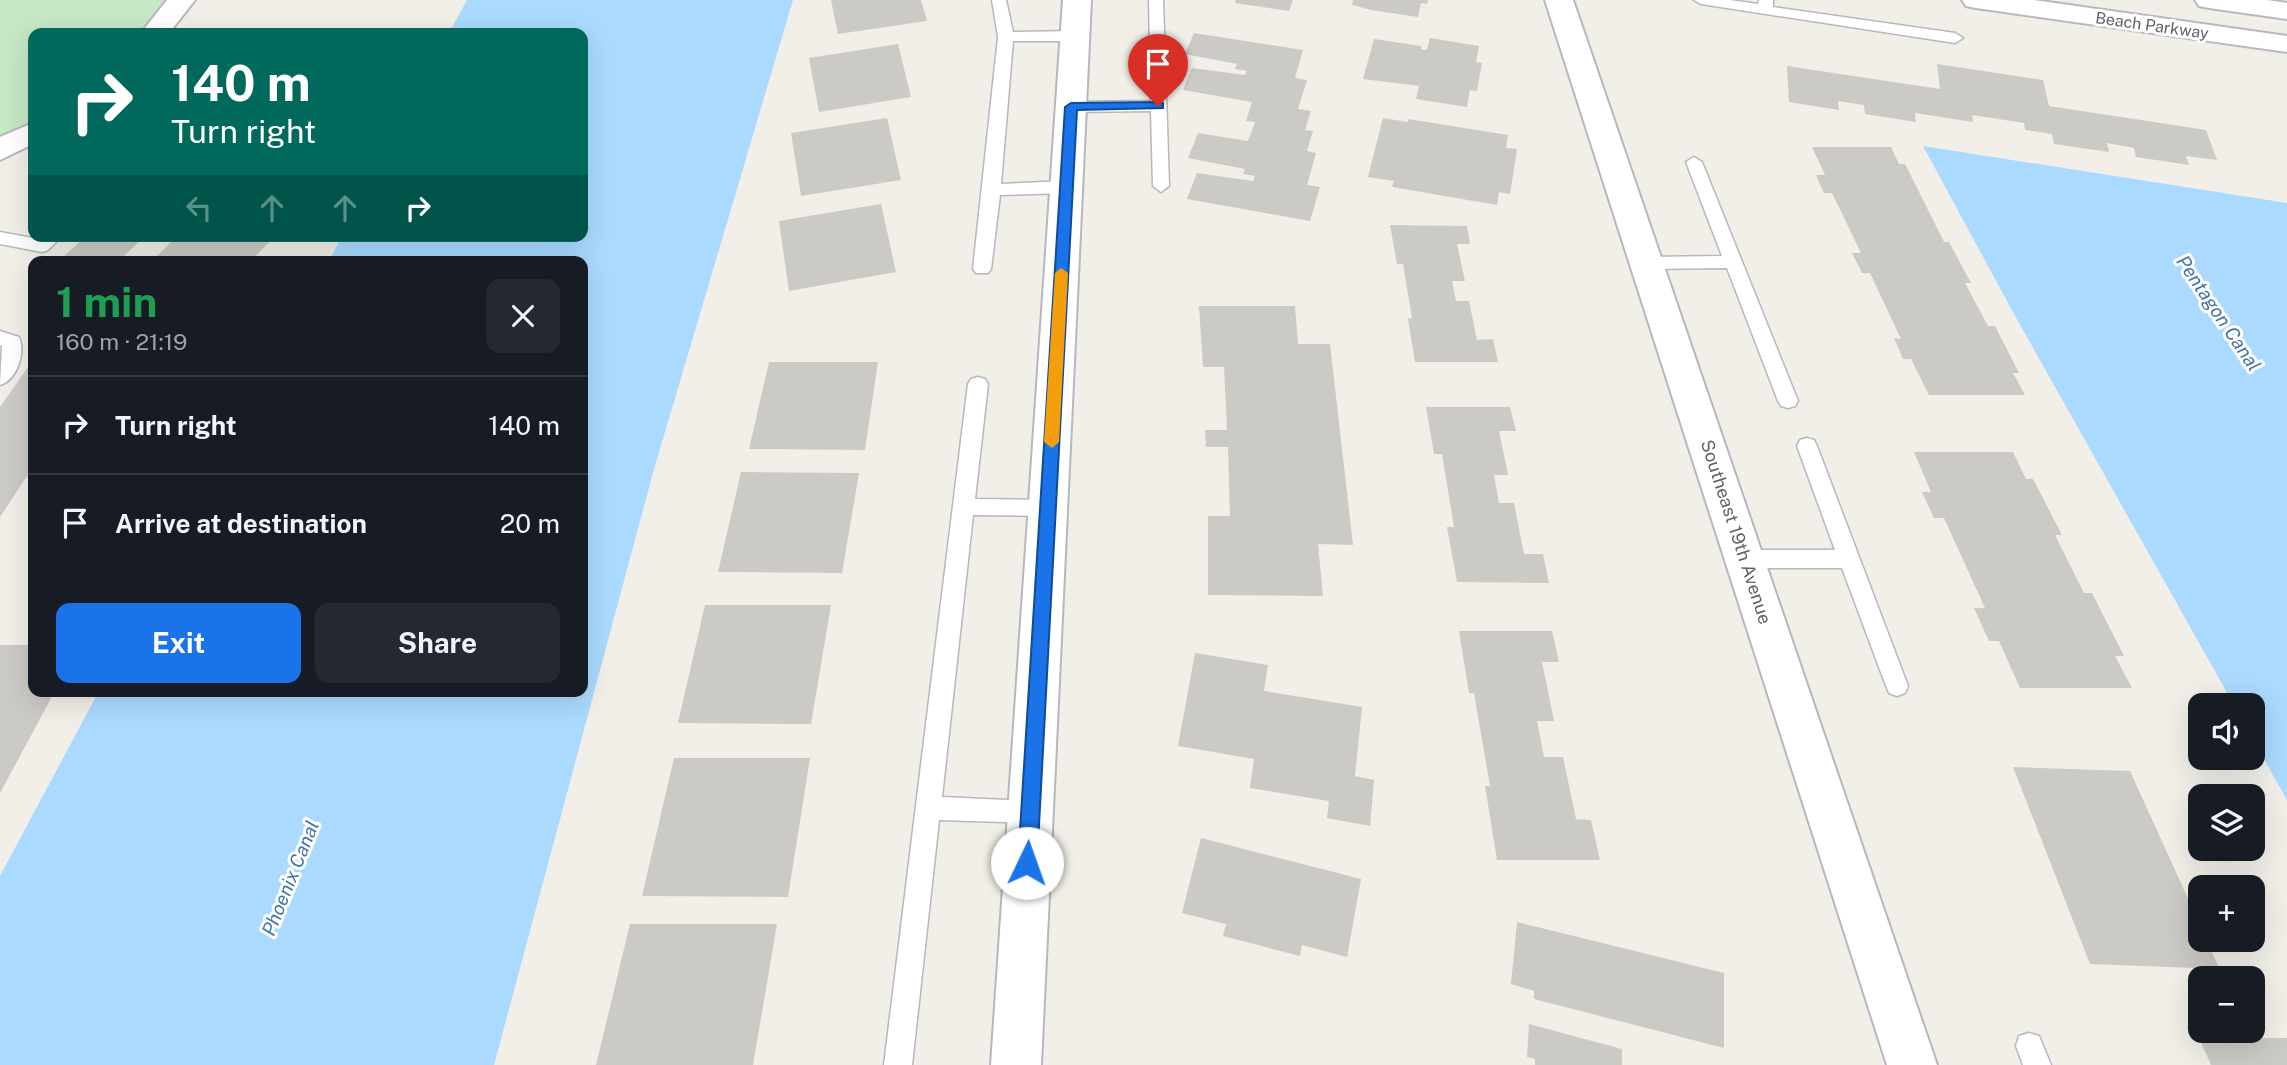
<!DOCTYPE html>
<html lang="en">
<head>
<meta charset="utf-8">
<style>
  body { margin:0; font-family:"Public Sans",sans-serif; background:#242831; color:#f1f3f6; height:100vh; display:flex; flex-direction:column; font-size:26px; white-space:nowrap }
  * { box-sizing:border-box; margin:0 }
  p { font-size:23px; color:#9ea1a6 }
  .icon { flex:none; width:38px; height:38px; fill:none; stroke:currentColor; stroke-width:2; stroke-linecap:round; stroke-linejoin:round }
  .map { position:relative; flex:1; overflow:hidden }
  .panel { position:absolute; left:28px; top:256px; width:560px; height:441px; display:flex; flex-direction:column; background:#171b24; border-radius:14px; box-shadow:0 7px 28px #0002 }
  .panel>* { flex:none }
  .guide { position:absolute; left:28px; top:28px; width:560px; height:214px; border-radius:14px; box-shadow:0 7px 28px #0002; background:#00695c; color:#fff; overflow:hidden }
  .controls { position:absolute; left:2188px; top:693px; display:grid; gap:14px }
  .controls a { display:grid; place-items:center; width:77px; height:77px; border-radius:14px; background:#171b24; box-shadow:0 7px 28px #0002; font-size:35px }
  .pin { position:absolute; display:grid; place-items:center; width:60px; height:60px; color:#fff; margin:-72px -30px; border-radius:50% 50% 50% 0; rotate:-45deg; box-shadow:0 0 7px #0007 }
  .pin .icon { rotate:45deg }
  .me { position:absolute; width:77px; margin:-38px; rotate:3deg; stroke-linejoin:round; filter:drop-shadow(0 0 5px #0008) }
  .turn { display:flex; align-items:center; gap:24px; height:147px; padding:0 28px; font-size:32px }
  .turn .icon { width:91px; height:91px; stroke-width:2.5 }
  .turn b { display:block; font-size:49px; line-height:60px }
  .lanes { display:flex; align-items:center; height:66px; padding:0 28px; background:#0003; justify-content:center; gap:35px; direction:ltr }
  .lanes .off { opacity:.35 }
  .round { display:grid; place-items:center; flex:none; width:74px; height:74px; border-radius:14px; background:#242831 }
  .headline { display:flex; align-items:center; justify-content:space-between; height:119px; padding:0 28px }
  h1 { font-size:42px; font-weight:700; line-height:52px; color:#1e9e55 }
  .cta { display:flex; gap:14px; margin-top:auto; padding:14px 28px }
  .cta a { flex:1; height:80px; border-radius:14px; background:#1a73e8; color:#fff; font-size:28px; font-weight:700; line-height:80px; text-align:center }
  .cta a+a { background:#242831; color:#f1f3f6 }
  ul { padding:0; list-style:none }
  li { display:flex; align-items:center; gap:21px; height:98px; padding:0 28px; border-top:2px solid #363941 }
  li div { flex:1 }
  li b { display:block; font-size:26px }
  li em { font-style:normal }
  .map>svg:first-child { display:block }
  .green { fill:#c5e8c5 }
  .water { fill:#aadaff }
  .building { fill:#cccac5 }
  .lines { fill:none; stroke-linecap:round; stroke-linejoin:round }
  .lane-casing { stroke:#b5b8bc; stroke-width:3 }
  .street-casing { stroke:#b5b8bc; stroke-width:4 }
  .secondary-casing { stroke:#b6babf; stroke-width:4 }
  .lane { fill:#fff; fill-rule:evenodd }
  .street { fill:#fff; fill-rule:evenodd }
  .secondary { fill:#fff; fill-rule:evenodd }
  .route { fill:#1a73e8; stroke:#114b97; stroke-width:2 }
  .slow { fill:#f59e0b }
  .labels { text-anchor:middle; stroke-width:6; stroke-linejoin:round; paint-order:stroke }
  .far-street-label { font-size:16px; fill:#5f6368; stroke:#fff }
  .street-label { font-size:18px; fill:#5f6368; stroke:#fff }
  .water-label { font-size:19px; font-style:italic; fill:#4174aa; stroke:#fff }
</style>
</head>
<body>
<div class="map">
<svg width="2287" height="1065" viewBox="0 0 2287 1065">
  <rect width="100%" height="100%" fill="#f1efe8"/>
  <!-- green -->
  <polygon class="green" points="0,0 181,0 147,33 33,33 33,132 0,150"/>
  <!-- water -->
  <g class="water">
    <polygon points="467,0 793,0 654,469 494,1065 0,1065 0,876 99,691 583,691 583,261 329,261 342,236 583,236 583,33 449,33"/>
    <polygon points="1923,146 2287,203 2287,800 2252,738 2252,705 2234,705 2014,314"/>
  </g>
  <!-- building -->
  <g class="building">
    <polygon points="831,0 921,0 927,21 838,34"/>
    <polygon points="1236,0 1293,0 1289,11 1235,3"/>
    <polygon points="1353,0 1428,0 1427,4 1421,3 1418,17 1371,10 1352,5"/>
    <polygon points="316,29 314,33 265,33 268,30"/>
    <polygon points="1194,33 1303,50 1295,78 1307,80 1298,109 1311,111 1305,130 1313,131 1307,151 1316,153 1307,185 1320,187 1310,221 1187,199 1197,173 1253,181 1255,176 1243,174 1245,169 1188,158 1198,133 1248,141 1255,122 1246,121 1252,102 1183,90 1192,68 1245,75 1247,71 1235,69 1237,64 1185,54"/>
    <polygon points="1430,38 1479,46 1476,62 1482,63 1477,91 1470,90 1467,107 1416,99 1419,86 1363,79 1374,39 1421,46 1421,49 1427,50"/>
    <polygon points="898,44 911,97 819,112 809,58"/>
    <polygon points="1937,64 2043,80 2049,106 2206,130 2217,160 2186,156 2189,165 2136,157 2134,148 2107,143 2109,152 2054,144 2052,134 2025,130 2024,123 1972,115 1973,122 1915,113 1916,122 1865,114 1864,105 1838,101 1839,110 1789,102 1787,66 1940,89"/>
    <polygon points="887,118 901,180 801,196 791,133"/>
    <polygon points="1383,118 1408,122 1408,119 1508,135 1506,148 1517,149 1510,194 1499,192 1497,205 1392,187 1394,181 1368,177"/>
    <polygon points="1812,147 1891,147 1899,164 1905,164 1944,242 1949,242 1971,283 1965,283 1988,326 1995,326 2019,373 2013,373 2025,395 1929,395 1911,359 1903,359 1894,338 1901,339 1870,273 1862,273 1852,253 1861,253 1832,193 1824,193 1816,175 1825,175"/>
    <polygon points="881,204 896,272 789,291 779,221"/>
    <polygon points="1390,225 1467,226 1470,244 1457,244 1465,281 1452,281 1456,301 1469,301 1477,340 1493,339 1498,362 1415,362 1408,319 1412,318 1403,264 1397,264"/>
    <polygon points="86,236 145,236 119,261 59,261"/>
    <polygon points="177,236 275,236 251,261 152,261"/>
    <polygon points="1199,306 1295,306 1298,344 1330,344 1353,545 1318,544 1323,596 1208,595 1208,516 1230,516 1228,447 1206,447 1205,430 1227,430 1224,367 1203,367"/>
    <polygon points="33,360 33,467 0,517 0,407"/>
    <polygon points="769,362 878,362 865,450 749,449"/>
    <polygon points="1426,407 1510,407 1516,431 1499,431 1508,475 1494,475 1499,503 1514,503 1524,554 1543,554 1549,583 1457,582 1447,527 1454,527 1442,454 1434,454"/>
    <polygon points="1914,452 2013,452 2026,479 2033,479 2062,535 2055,535 2084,593 2092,593 2124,656 2115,656 2132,688 2020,688 1999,641 1989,641 1974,608 1985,608 1944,518 1934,518 1922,492 1931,492"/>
    <polygon points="741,472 859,473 842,573 718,572"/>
    <polygon points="705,605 831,605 811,724 678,723"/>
    <polygon points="1459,631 1552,631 1559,662 1542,662 1554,721 1537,721 1544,757 1563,757 1576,819 1591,820 1600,860 1497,860 1485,786 1490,786 1474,693 1469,693"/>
    <polygon points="0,645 33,645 33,691 55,691 0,793"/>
    <polygon points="1195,653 1268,665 1264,691 1362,707 1355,776 1374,780 1370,826 1327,818 1329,801 1250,788 1254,759 1178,746"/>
    <polygon points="674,758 810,758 788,897 642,896"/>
    <polygon points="2013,767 2130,771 2200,925 2200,940 2206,940 2220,969 2090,964"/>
    <polygon points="1201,838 1361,879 1347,957 1302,945 1300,956 1223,936 1226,924 1182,913"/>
    <polygon points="1517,922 1724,973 1724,1048 1534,999 1534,991 1511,984"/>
    <polygon points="630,924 777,924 753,1065 596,1065"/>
    <polygon points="1529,1024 1622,1049 1622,1065 1535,1065 1535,1059 1527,1057"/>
    <polygon points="2199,1038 2287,1038 2287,1065 2211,1065"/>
  </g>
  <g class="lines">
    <defs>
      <g id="lane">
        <polygon points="992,0 1006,0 1013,32 1075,31 1083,36 1075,41 1013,41 1001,184 1066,181 1074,187 1066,193 1000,195 991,269 988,273 976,273 973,269 998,37"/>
        <polygon points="1149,0 1163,0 1169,186 1161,192 1153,186 1151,111 1071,112 1063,107 1071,102 1151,101"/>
        <polygon points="1694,0 1730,0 1758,4 1759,0 1773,0 1773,7 1955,33 1963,38 1955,43 1701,4"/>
        <polygon points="1694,157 1702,162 1798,401 1795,406 1788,408 1781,406 1778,401 1727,268 1647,269 1641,267 1638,263 1641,259 1647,257 1722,256 1686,162"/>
        <polygon points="0,232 38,239 42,236 62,236 48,250 42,252 0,244"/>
        <path d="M0 331 19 337C26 353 17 380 0 385L2 346 0 345Z"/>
        <polygon points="978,377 985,379 988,384 975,499 1048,500 1055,502 1058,508 1055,514 1048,516 973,515 942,797 1030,801 1039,804 1042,812 1039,820 1030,823 939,820 912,1065 884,1065 968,384 971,379"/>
        <polygon points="1807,438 1814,440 1817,446 1908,686 1905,693 1897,696 1889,693 1886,686 1842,568 1745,568 1737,565 1734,559 1737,553 1745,550 1835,550 1797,446 1800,440"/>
        <polygon points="2029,1033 2039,1036 2051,1065 2023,1065 2016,1046 2019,1036"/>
      </g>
      <g id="street">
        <polygon points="167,0 195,0 169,33 141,33"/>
        <polygon points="1063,0 1091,0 1041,1065 991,1065"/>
        <polygon points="1545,0 1573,0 1937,1065 1887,1065"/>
        <polygon points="33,123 33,144 0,160 0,137"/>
      </g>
      <g id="secondary">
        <polygon points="1962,0 2034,0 2287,36 2287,52 1976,8 1966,6"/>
        <polygon points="2195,0 2267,0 2287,3 2287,19 2209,8 2199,6"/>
      </g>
    </defs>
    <!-- lane casing -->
    <use href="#lane" class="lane-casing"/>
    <!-- street casing -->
    <use href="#street" class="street-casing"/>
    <!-- secondary casing -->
    <use href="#secondary" class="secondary-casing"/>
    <!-- lane -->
    <use href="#lane" class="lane"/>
    <!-- street -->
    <use href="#street" class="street"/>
    <!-- secondary -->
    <use href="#secondary" class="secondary"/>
  </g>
  <!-- route -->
  <polygon class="route" points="1158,102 1163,103 1163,108 1077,110 1037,863 1034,869 1027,872 1021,869 1018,863 1065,107 1071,103"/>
  <!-- slow -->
  <polygon class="slow" points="1061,268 1068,273 1059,442 1052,448 1044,442 1055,273"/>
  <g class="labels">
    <!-- far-street labels -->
    <g class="far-street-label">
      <text transform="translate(2152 25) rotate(8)" y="6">Beach Parkway</text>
    </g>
    <!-- street labels -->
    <g class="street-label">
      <text transform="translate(1736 532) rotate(72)" y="6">Southeast 19th Avenue</text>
    </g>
    <!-- water labels -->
    <g class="water-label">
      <text transform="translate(2219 313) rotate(56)" y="7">Pentagon Canal</text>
      <text transform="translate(290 878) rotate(-68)" y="7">Phoenix Canal</text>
    </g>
  </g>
</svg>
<div class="controls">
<a><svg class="icon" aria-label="sound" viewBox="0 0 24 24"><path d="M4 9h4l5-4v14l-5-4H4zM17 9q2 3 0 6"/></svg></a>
<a><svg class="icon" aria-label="layers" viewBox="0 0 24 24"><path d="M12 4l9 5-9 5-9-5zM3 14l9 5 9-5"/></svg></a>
<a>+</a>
<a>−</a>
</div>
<div class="pin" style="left:1158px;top:106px;background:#d93025"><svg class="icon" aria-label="arrive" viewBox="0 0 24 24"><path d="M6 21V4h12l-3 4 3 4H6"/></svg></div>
<svg class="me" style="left:1027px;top:863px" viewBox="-20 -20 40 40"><circle r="19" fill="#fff"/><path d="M0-13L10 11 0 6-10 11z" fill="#1a73e8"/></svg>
<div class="guide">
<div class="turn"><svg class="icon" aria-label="right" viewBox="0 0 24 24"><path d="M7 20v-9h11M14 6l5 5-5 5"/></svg><div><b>140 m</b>Turn right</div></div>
<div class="lanes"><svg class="icon off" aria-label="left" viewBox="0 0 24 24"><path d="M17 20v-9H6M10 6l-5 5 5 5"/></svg><svg class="icon off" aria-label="ahead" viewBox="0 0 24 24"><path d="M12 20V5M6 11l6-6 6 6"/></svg><svg class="icon off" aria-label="ahead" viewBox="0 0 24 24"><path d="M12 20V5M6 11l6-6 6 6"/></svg><svg class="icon" aria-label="right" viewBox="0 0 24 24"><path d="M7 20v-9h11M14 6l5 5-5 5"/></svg></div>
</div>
<section class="panel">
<div class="headline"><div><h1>1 min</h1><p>160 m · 21:19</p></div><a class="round"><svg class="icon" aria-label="close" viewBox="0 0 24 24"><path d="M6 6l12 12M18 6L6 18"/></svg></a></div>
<ul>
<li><svg class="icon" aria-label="right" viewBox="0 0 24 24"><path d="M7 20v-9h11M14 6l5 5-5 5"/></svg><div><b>Turn right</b></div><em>140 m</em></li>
<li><svg class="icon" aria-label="arrive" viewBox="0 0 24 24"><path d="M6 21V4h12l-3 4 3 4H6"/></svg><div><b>Arrive at destination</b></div><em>20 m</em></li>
</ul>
<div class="cta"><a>Exit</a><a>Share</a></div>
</section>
</div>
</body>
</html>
